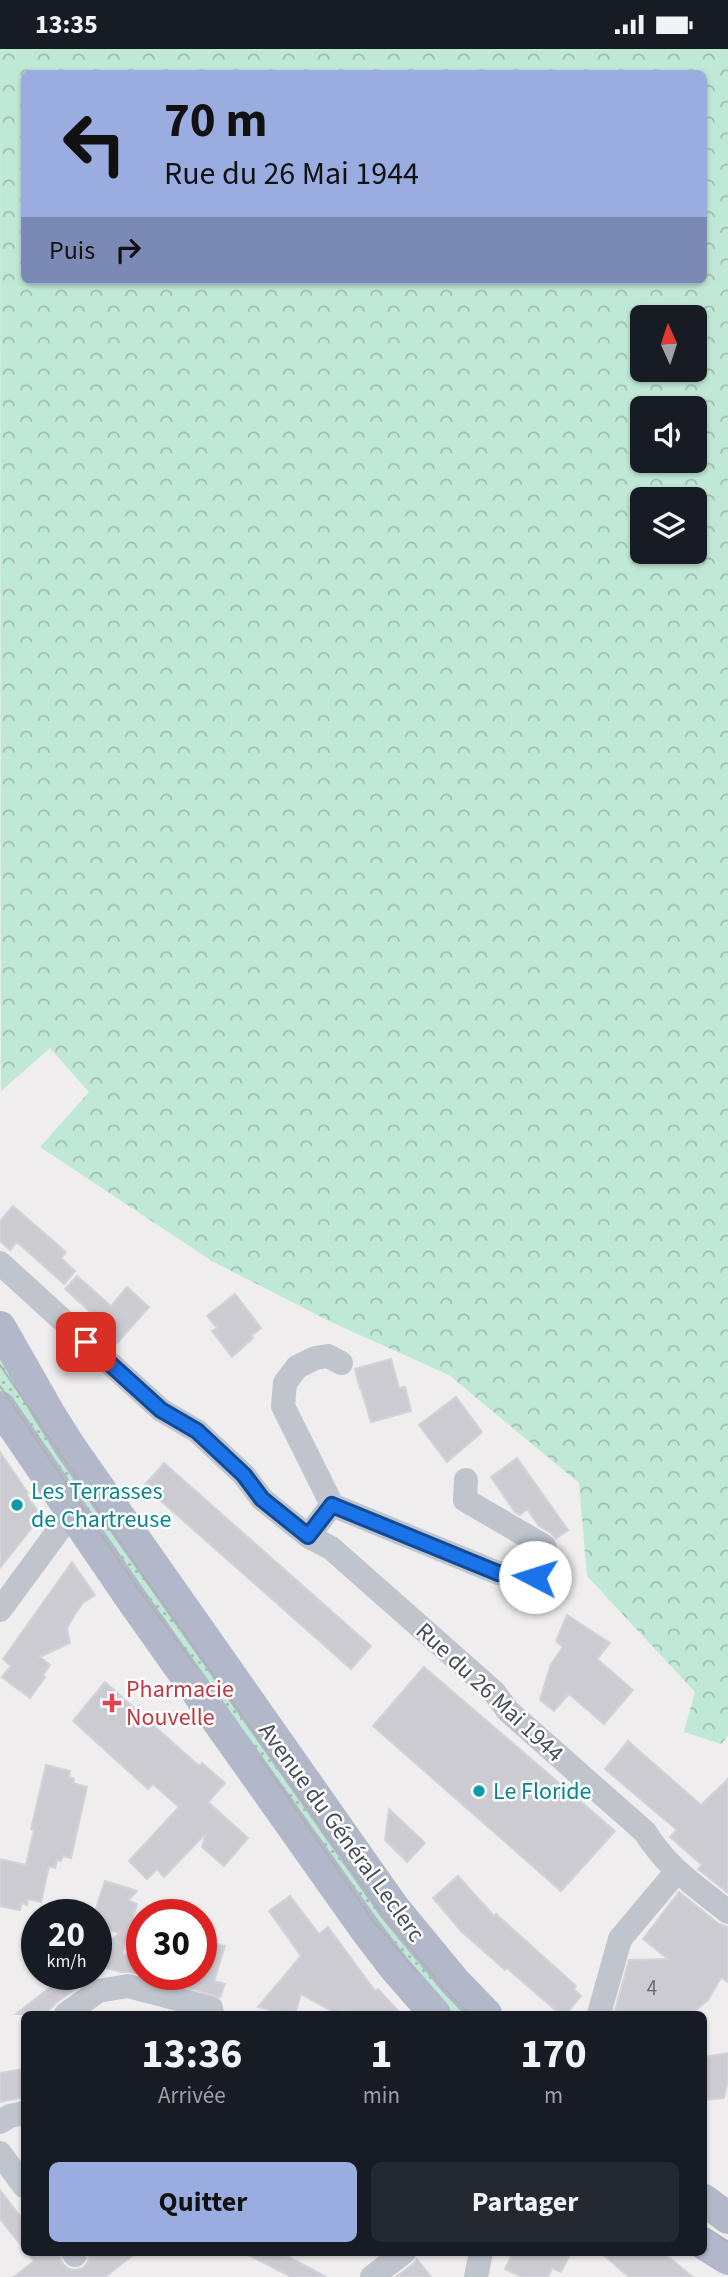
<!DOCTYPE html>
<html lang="fr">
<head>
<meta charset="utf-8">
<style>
  body { margin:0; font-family:"Source Sans 3",sans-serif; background:#242831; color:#f1f3f6; height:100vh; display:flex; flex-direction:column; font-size:26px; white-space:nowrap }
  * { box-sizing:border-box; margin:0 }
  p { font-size:23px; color:#9ea1a6 }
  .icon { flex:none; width:38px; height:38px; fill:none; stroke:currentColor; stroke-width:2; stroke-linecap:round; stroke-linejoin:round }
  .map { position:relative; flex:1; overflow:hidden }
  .sheet { position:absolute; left:21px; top:1962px; width:686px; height:245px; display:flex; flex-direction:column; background:#171b24; border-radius:10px; box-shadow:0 2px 5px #0004 }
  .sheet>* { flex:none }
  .guide { position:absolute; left:21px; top:21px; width:686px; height:214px; border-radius:10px; box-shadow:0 2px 5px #0004; background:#9aade1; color:#111; overflow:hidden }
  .needle { width:46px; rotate:357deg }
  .tools { position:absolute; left:630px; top:256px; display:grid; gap:14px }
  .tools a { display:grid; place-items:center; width:77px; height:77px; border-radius:10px; background:#171b24; box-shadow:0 2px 5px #0004; font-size:35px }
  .speed { position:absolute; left:21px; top:1850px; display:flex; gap:14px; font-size:35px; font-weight:700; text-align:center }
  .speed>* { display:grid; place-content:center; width:91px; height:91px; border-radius:50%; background:#171b24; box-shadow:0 2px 5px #0004; line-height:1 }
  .speed small { font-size:18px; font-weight:400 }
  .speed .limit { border:10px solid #d22; background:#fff; color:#111 }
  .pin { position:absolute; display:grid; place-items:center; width:60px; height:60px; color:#fff; margin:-30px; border-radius:14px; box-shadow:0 4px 10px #0006 }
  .me { position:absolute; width:77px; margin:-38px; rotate:275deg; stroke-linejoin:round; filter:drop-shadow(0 0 5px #0008) }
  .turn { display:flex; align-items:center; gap:24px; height:147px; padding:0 28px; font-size:32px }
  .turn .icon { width:91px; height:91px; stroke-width:2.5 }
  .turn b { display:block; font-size:49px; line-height:60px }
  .then { display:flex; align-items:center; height:66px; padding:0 28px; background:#0003; gap:14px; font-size:26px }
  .eta { display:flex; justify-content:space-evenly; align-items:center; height:119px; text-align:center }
  .eta b { font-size:42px; font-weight:700; line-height:49px }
  .cta { display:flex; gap:14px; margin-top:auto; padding:14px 28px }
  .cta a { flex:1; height:80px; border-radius:10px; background:#9aade1; color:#111; font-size:28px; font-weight:700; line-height:80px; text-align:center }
  .cta a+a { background:#242831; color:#f1f3f6 }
  .status { display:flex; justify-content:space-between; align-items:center; height:49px; padding:0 35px; background:#171b24; direction:ltr }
  .status svg { height:19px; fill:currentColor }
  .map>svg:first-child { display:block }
  .grass { fill:url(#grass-dots) }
  .forest { fill:url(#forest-crowns); fill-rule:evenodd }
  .building { fill:#cbcbd1; stroke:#d2d2d8; stroke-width:2 }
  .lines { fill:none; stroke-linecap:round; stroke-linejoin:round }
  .minor { stroke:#c0c5cd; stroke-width:24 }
  .major { stroke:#b0b8c9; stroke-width:32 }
  .tram { stroke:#b0b1b6; stroke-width:2 }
  .route-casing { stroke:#114b97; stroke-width:18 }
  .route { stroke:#1a73e8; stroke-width:12 }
  .culture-dot { fill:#0f9aa8; stroke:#fff; stroke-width:2.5 }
  .health-dot { fill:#e0444e; stroke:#fff; stroke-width:2.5 }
  .labels { text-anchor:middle; stroke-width:5; stroke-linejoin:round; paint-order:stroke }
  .number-label { font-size:21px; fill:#696c76 }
  .culture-label { font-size:24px; fill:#0d838f; stroke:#fff; text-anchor:start }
  .health-label { font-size:24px; fill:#be3a42; stroke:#fff; text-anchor:start }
  .street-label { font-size:24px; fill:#484d58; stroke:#fff }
</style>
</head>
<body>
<div class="status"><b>13:35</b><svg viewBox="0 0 49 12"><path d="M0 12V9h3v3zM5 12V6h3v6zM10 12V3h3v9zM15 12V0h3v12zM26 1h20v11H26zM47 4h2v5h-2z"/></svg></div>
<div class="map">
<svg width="728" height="2228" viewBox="0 0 728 2228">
  <defs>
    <pattern id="grass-dots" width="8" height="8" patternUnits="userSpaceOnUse" patternTransform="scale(1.75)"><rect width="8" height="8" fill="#c0e8d6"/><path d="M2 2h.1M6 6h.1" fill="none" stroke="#9ebeb0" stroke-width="1.8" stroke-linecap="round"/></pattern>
    <pattern id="forest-crowns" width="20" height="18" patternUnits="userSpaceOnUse" patternTransform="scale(1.75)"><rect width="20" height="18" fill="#c0e8d6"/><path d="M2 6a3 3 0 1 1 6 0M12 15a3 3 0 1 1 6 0" fill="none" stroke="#9ebeb0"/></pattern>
  </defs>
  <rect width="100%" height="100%" fill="#efeded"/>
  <!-- grass -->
  <polygon class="grass" points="0,1298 478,1965 445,1965 0,1348"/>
  <!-- forest -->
  <path class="forest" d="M0 0H728V1687L721 1695 684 1683 695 1643 587 1527 579 1434 449 1326 333 1274 212 1212 40 1098 89 1043 50 999 1 1042ZM24 24H704V231H24ZM642 268H695V320H642ZM642 359H695V411H642ZM642 450H695V502H642Z"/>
  <!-- building -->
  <g class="building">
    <polygon points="13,1157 66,1203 61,1209 75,1222 64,1235 17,1193 10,1201 0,1192 0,1172"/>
    <polygon points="77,1227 111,1257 127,1238 149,1258 117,1294 96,1275 99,1271 65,1240"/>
    <polygon points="235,1245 261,1279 251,1287 253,1289 232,1308 212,1282 217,1279 207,1267"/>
    <polygon points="391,1310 399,1339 405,1338 411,1362 371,1373 361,1340 360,1340 355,1320"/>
    <polygon points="456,1348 482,1383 447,1413 419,1376"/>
    <polygon points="0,1403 28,1444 26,1445 41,1467 0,1519"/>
    <polygon points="517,1409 568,1481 556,1490 551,1484 539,1477 527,1460 520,1466 515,1463 491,1428"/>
    <polygon points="164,1414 371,1597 351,1620 144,1437"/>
    <polygon points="72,1513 95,1546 83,1554 75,1565 67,1579 70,1594 40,1608 50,1616 43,1626 45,1628 30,1649 2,1628 11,1617 3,1610"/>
    <polygon points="567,1566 610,1594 597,1610 633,1641 604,1675 569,1645 554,1662 540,1651 551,1615 563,1598 556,1592"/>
    <polygon points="424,1618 615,1782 561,1842 373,1677"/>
    <polygon points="105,1633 199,1717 202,1714 225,1734 208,1753 248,1789 224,1817 202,1798 206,1784 164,1828 157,1820 147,1830 129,1812 179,1758 153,1735 148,1740 73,1672"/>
    <polygon points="628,1692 701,1756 728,1730 728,1844 698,1820 702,1816 670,1788 677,1781 605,1720"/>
    <polygon points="46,1716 70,1722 69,1728 74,1730 73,1734 87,1738 71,1809 63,1807 61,1812 57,1811 55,1819 49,1817 41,1853 28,1850 27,1856 22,1854 20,1861 0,1857 0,1810 26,1816 34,1781 31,1780"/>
    <polygon points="389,1760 425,1794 407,1813 385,1791"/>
    <polygon points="458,1827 494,1867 496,1865 576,1937 574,1940 581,1947 566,1965 560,1965 507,1919 505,1921 462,1883 433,1849"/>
    <polygon points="105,1832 137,1842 128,1851 137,1855 122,1905 142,1911 142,1925 131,1923 121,1923 96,1916 96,1902 120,1884 96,1877 96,1860"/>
    <polygon points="679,1843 719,1875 728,1878 728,1933 721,1929 708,1951 691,1965 614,1965 629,1911 668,1910 643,1890"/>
    <polygon points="290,1847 319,1885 328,1878 375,1942 378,1940 401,1965 354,1965 343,1961 337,1965 301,1945 295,1965 284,1965 258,1958 301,1907 269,1862"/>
    <polygon points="201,1891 225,1897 214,1932 225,1935 220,1948 143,1926 201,1925"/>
    <polygon points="57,1933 77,1939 57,1953 45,1965 16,1965"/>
    <polygon points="728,2004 728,2030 724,2049 704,2051 704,2008"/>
    <polygon points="24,2020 24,2048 0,2053 0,2024"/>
    <polygon points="0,2141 24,2172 24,2200 0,2170"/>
    <polygon points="27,2203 58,2203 63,2215 69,2220 75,2221 83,2219 88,2213 89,2203 137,2203 105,2228 14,2228 34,2212"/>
    <polygon points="243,2203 280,2203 326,2228 291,2228"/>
    <polygon points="513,2203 571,2203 561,2223 552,2219 548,2228 522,2228 505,2220"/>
    <polygon points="600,2203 662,2203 693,2228 629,2228"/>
    <polygon points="417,2210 431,2228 396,2228 413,2215"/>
  </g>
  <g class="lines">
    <!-- minor -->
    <g class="minor">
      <path d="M0 1214 161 1361 197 1382 244 1426 262 1450 308 1487 331 1499 494 1643 508 1662 645 1783C667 1819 696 1837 728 1863"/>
      <polyline points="332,1456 498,1524 535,1528 549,1523 549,1513 544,1497 465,1451 466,1431"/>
      <polyline points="308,1487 332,1456 283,1357 285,1334 297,1318 315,1309 328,1307 341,1314"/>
      <polyline points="0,1561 72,1463"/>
      <polyline points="66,1965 98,1942 128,1937 211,1959 212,1965"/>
      <polyline points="599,1965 620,1890 677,1822"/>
      <polyline points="0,2073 10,2067 24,2064"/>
      <polyline points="0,2104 24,2137"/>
      <polyline points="73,2203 75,2206"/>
      <polyline points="372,2228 404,2203"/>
      <polyline points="476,2228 481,2203"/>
    </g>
    <!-- major -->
    <g class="major">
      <polyline points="0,1278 49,1364 71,1399 394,1859 455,1933 486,1965"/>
      <polyline points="0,1358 134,1554 365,1880 394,1918 435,1965"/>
      <polyline points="704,2151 728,2169"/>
      <polyline points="704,2195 728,2210"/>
    </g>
    <!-- tram -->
    <g class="tram">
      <polyline points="0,1316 142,1525 384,1867 445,1941 469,1965"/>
      <polyline points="0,1337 132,1531 196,1618"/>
      <polyline points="259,1707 374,1873 418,1924"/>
      <polyline points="704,2177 728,2193"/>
    </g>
  </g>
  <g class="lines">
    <defs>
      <polyline id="route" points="86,1293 161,1361 197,1382 244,1426 262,1450 308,1487 332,1456 498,1524 535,1528"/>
    </defs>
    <!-- route casing -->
    <use href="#route" class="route-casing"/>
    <!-- route -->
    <use href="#route" class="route"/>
  </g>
  <!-- markers -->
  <g class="culture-dot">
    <circle cx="17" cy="1456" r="7"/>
    <circle cx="479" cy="1742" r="7"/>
  </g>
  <path class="health-dot" d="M108.5 1643.5h7v7h7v7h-7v7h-7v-7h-7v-7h7z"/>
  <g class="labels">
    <!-- number labels -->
    <g class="number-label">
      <text x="652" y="1946">4</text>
    </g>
    <!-- culture labels -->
    <g class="culture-label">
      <text x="31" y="1450">Les Terrasses<tspan x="31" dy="28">de Chartreuse</tspan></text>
      <text x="493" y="1750">Le Floride</text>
    </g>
    <!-- health labels -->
    <g class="health-label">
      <text x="126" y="1648">Pharmacie<tspan x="126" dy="28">Nouvelle</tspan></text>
    </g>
    <!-- street labels -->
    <g class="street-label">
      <text transform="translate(490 1643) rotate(43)" y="8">Rue du 26 Mai 1944</text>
      <text transform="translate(342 1783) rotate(54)" y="8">Avenue du Général Leclerc</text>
    </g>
  </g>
</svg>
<div class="tools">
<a><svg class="needle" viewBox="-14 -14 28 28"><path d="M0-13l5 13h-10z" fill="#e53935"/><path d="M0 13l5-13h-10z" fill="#9ea1a6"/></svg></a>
<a><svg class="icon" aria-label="sound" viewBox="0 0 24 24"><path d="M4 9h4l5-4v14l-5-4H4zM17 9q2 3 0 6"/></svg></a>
<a><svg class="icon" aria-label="layers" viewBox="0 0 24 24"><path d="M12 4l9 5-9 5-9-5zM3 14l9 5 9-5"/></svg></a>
</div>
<div class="speed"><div>20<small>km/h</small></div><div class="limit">30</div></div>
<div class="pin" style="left:86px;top:1293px;background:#d93025"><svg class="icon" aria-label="arrive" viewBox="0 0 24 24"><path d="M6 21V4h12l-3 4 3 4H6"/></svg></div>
<svg class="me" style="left:535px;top:1528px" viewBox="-20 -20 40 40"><circle r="19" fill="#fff"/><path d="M0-13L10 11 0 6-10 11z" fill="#1a73e8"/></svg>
<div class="guide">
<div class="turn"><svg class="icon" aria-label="left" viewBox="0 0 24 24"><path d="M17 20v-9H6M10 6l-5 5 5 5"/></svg><div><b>70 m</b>Rue du 26 Mai 1944</div></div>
<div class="then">Puis<svg class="icon" aria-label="right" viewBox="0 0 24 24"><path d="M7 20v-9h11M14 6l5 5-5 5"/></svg></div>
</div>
<section class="sheet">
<div class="eta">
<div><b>13:36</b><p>Arrivée</p></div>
<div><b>1</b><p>min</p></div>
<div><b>170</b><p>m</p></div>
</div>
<div class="cta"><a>Quitter</a><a>Partager</a></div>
</section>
</div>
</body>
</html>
